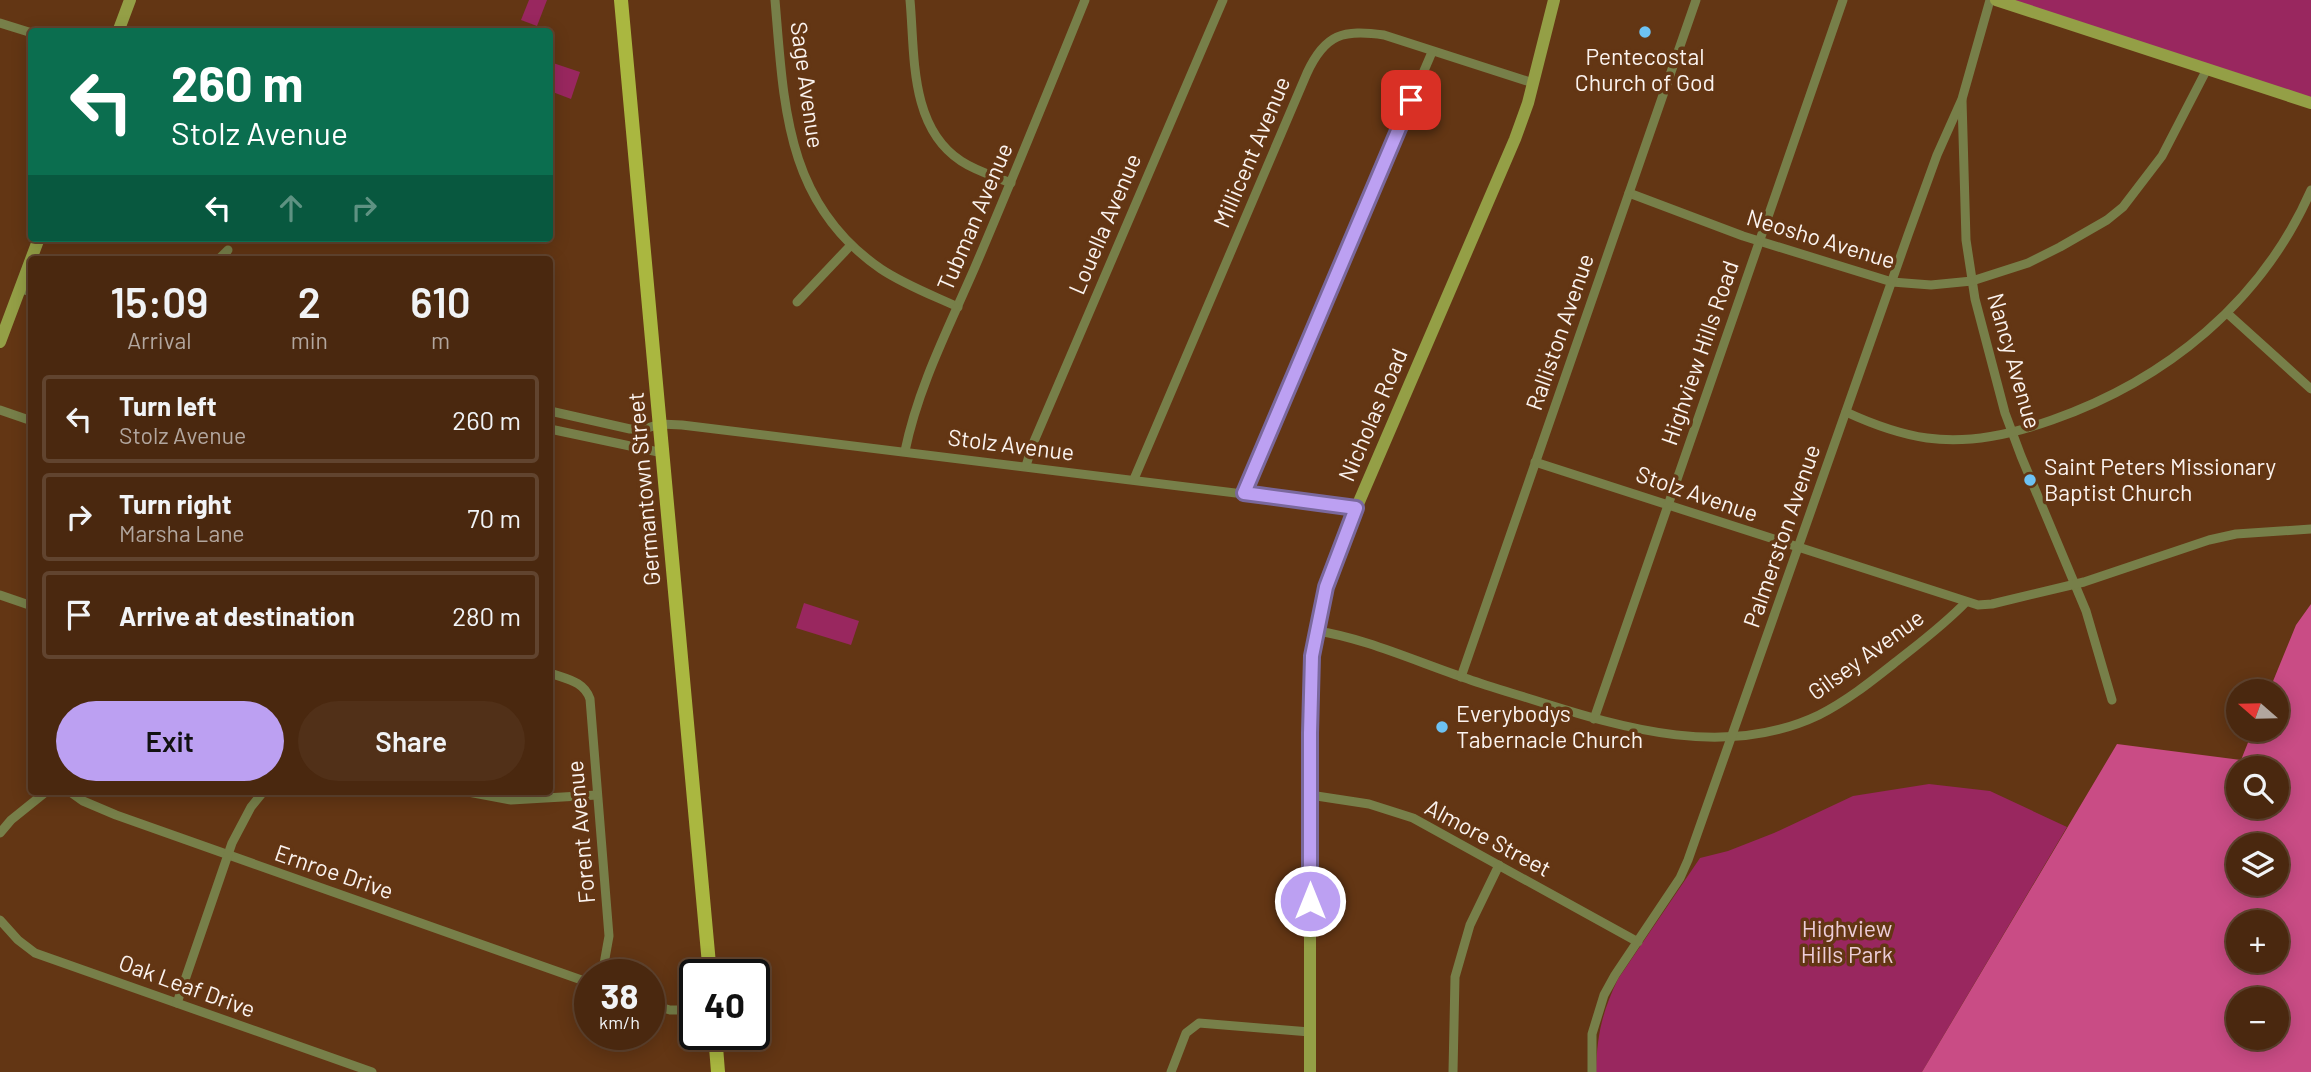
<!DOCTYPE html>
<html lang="en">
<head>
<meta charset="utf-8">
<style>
  body { margin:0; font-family:Barlow,sans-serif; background:#513018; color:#f1f3f6; height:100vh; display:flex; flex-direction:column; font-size:26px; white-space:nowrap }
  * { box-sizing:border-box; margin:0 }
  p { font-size:23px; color:#b2a69e }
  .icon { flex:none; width:38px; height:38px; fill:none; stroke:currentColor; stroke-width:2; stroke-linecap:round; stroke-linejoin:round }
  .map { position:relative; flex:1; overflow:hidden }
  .details { position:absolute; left:28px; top:256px; width:525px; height:539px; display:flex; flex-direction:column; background:#4a280f; border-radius:7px; box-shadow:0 4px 18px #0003,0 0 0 2px #61442f }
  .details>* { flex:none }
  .guide { position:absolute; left:28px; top:28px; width:525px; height:214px; border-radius:7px; box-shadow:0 4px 18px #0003,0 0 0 2px #61442f; background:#0b6e4f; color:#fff; overflow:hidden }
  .needle { width:46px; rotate:290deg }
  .buttons { position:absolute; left:2226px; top:679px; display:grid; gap:14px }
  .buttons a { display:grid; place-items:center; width:63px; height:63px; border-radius:50%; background:#4a280f; box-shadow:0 4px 18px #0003,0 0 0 2px #61442f; font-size:35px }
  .speed { position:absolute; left:574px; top:959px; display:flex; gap:14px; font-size:35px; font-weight:700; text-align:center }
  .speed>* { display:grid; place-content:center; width:91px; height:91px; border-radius:50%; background:#4a280f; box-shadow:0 4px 18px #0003,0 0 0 2px #61442f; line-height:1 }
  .speed small { font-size:18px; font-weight:400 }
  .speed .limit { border:4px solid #111; border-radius:10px; background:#fff; color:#111 }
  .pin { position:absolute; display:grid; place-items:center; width:60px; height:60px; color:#fff; margin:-30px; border-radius:14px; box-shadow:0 4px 10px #0006 }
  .me { position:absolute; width:77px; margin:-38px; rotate:0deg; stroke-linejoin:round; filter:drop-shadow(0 0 5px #0008) }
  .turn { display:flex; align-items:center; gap:24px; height:147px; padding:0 28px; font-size:32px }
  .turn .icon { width:91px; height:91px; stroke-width:2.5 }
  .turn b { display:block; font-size:49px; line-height:60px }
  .lanes { display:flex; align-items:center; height:66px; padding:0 28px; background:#0003; justify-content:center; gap:35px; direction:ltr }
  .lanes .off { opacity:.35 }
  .eta { display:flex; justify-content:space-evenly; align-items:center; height:119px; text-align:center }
  .eta b { font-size:42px; font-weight:600; line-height:49px }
  .cta { display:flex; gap:14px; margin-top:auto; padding:14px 28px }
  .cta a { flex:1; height:80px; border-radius:42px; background:#bca0f2; color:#111; font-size:28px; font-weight:600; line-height:80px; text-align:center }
  .cta a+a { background:#513018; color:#f1f3f6 }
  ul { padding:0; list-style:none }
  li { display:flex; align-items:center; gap:21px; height:88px; margin:0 14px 10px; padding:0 14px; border:4px solid #61442f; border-radius:7px }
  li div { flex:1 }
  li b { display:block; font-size:26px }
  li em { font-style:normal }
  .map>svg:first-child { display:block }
  .green { fill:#99275f }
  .forest { fill:#c94c85; fill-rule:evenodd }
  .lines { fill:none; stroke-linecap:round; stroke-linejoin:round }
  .street { stroke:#777f49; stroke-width:9 }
  .secondary { stroke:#949f46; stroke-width:12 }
  .primary { stroke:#aab740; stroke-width:14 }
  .route-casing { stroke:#7a689d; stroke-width:18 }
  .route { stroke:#bca0f2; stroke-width:12 }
  .poi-dot { fill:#6dc2f3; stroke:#633614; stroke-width:2.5 }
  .labels { text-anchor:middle; stroke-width:7; stroke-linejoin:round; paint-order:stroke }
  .poi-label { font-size:23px; fill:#fbf3ef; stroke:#633614; text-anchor:start }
  .street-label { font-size:23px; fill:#fbf3ef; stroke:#633614 }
  .park-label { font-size:23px; fill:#edcdd8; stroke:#633614 }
</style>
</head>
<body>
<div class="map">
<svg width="2311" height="1072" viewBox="0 0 2311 1072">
  <rect width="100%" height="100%" fill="#633614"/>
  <!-- green -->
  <g class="green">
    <polygon points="529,0 547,0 537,26 521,20"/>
    <polygon points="1996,0 2311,0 2311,103"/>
    <polygon points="550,62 580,72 571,99 550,91"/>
    <polygon points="804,603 859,621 851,645 796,628"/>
    <path d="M1929 784 1990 791 2067 827 1922 1072H1596C1597 1035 1602 1012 1618 979L1700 858 1728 851 1774 833 1853 796Z"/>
  </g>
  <!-- forest -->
  <path class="forest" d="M2311 604V1072H1922L2117 744 2241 760 2253 730H2277V691H2269L2296 625ZM2277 768V807H2238V768ZM2238 845H2277V884H2238ZM2238 922H2277V961H2238ZM2277 999V1038H2238V999Z"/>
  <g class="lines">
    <!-- street -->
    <g class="street">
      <path d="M775 0C784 105 785 203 881 269 905 285 932 295 958 307"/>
      <path d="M910 0C915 54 909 127 961 161 976 171 994 176 1011 183"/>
      <polyline points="0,23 32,33"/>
      <polyline points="1962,100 1966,240 1975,299 2005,413 2021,456 2086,611 2112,700"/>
      <polyline points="1629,193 1743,236 1892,282 1931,285 1972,281 2028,263 2060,247 2107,220 2123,207 2162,156 2207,69"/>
      <polyline points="219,259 228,250"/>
      <polyline points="20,289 32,292"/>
      <polyline points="797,302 851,245"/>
      <polyline points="2227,313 2311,389"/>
      <polyline points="0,410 32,421"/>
      <polyline points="550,411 630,429 644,429 660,424 682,425 1357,508"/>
      <path d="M1846 412C1872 424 1899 434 1927 438 1970 444 2012 434 2052 420 2166 380 2262 302 2311 190"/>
      <polyline points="550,429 663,453"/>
      <path d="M905 451C918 387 949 327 975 267 1013 178 1049 89 1085 0"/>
      <polyline points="1535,462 1978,605 1992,604 2084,582 2209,540 2236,534 2311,529"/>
      <polyline points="1026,466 1032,446 1223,0"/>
      <path d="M1134 479 1307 73C1325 34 1343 29 1384 35L1533 83"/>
      <polyline points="1244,493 1432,52"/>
      <polyline points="0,595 32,606"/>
      <path d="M1316 631C1363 637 1422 664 1468 679 1490 687 1512 693 1534 700 1625 729 1727 759 1819 715 1847 701 1873 680 1897 661 1921 642 1945 624 1966 602"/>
      <path d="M550 673C566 679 584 681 590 699L609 936 602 975"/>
      <polyline points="1461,677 1696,0"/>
      <polyline points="1594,719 1843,0"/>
      <polyline points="69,791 83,801 116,815 590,983"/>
      <polyline points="463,791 511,800 597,795"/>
      <polyline points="1310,795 1369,804 1413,818 1638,942"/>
      <polyline points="0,833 11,820 47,791"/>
      <polyline points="0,920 18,940 35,953 372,1072"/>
      <polyline points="177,1003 232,843 251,807 264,791"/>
      <polyline points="649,1004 670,1010 695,1010"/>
      <polyline points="1171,1072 1186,1033 1199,1023 1310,1032"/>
      <polyline points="1453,1072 1455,977 1470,925 1499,865"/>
      <polyline points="1592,1072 1592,1034 1604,995 1615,975 1680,878 1688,860 1908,235 1937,155 1962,99 1990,0"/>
    </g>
    <!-- secondary -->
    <g class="secondary">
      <polyline points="1996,0 2311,103"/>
      <polyline points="118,32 130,0"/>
      <polyline points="0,342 39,238"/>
      <path d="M1310 1072V684C1314 639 1322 595 1337 553L1515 139 1528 103 1554 0"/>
    </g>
    <!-- primary -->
    <g class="primary">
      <polyline points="621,0 710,975"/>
      <polyline points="715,1034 718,1072"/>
    </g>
  </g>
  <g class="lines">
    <defs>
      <polyline id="route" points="1310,901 1310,733 1312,656 1326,587 1356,508 1244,493 1411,100"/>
    </defs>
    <!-- route casing -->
    <use href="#route" class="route-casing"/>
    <!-- route -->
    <use href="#route" class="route"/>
  </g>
  <!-- markers -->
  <g class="poi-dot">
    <circle cx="1645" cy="32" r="7"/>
    <circle cx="2030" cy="480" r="7"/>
    <circle cx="1442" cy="727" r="7"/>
  </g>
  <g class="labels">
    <!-- poi labels -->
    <g class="poi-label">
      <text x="1645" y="65" text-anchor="middle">Pentecostal<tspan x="1645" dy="26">Church of God</tspan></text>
      <text x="2044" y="475">Saint Peters Missionary<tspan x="2044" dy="26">Baptist Church</tspan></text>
      <text x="1456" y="722">Everybodys<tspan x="1456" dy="26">Tabernacle Church</tspan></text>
    </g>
    <!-- street labels -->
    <g class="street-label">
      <text transform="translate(807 85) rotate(82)" y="8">Sage Avenue</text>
      <text transform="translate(1252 152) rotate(-67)" y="8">Millicent Avenue</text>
      <text transform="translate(975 217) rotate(-67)" y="8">Tubman Avenue</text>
      <text transform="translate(1105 224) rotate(-67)" y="8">Louella Avenue</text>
      <text transform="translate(1821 239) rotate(17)" y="8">Neosho Avenue</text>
      <text transform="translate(1560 332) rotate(-71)" y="8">Ralliston Avenue</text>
      <text transform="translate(1700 353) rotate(-71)" y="8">Highview Hills Road</text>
      <text transform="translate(2014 361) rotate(74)" y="8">Nancy Avenue</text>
      <text transform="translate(1373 415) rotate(-67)" y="8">Nicholas Road</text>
      <text transform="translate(1011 445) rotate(7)" y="8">Stolz Avenue</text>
      <text transform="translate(644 489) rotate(-95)" y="8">Germantown Street</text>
      <text transform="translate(1697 494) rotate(19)" y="8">Stolz Avenue</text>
      <text transform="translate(1782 536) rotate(-71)" y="8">Palmerston Avenue</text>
      <text transform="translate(1866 655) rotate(-36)" y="8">Gilsey Avenue</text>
      <text transform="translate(581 832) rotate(-95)" y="8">Forent Avenue</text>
      <text transform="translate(1488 838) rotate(28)" y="8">Almore Street</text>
      <text transform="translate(334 872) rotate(19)" y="8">Ernroe Drive</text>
      <text transform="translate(187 986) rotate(20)" y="8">Oak Leaf Drive</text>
    </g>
    <!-- park labels -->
    <g class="park-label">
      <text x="1847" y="937">Highview<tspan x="1847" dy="26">Hills Park</tspan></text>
    </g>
  </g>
</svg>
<div class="buttons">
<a><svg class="needle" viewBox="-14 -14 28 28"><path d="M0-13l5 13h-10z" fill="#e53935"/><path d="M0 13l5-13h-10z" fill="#b2a69e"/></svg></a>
<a><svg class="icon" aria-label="search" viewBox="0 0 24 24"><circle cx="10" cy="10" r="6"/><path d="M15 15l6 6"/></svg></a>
<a><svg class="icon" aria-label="layers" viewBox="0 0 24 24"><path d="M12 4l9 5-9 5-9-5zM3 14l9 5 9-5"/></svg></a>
<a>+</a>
<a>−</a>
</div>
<div class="speed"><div>38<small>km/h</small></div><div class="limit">40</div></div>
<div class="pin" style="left:1411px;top:100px;background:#d93025"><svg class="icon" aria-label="arrive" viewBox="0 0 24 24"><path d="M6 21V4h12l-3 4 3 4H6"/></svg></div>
<svg class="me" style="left:1310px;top:901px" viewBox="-20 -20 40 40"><circle r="17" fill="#bca0f2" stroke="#fff" stroke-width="3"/><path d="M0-11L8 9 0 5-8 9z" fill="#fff"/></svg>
<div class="guide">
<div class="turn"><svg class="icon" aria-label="left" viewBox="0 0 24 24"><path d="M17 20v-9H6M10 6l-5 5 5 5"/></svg><div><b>260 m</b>Stolz Avenue</div></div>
<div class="lanes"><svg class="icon" aria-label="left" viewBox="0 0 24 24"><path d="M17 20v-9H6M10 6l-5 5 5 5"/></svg><svg class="icon off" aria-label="ahead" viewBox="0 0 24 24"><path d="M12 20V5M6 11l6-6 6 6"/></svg><svg class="icon off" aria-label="right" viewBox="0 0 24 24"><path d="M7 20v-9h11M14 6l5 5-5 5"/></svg></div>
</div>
<section class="details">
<div class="eta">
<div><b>15:09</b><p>Arrival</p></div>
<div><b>2</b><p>min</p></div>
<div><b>610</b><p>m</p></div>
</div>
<ul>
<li><svg class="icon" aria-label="left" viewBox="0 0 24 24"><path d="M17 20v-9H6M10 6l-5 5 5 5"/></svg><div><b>Turn left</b><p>Stolz Avenue</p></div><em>260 m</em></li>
<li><svg class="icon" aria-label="right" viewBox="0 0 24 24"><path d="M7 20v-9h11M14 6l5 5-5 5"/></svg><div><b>Turn right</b><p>Marsha Lane</p></div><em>70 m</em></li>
<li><svg class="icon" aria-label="arrive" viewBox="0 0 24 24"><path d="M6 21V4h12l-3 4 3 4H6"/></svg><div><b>Arrive at destination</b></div><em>280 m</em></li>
</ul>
<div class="cta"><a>Exit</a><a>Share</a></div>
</section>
</div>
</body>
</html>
